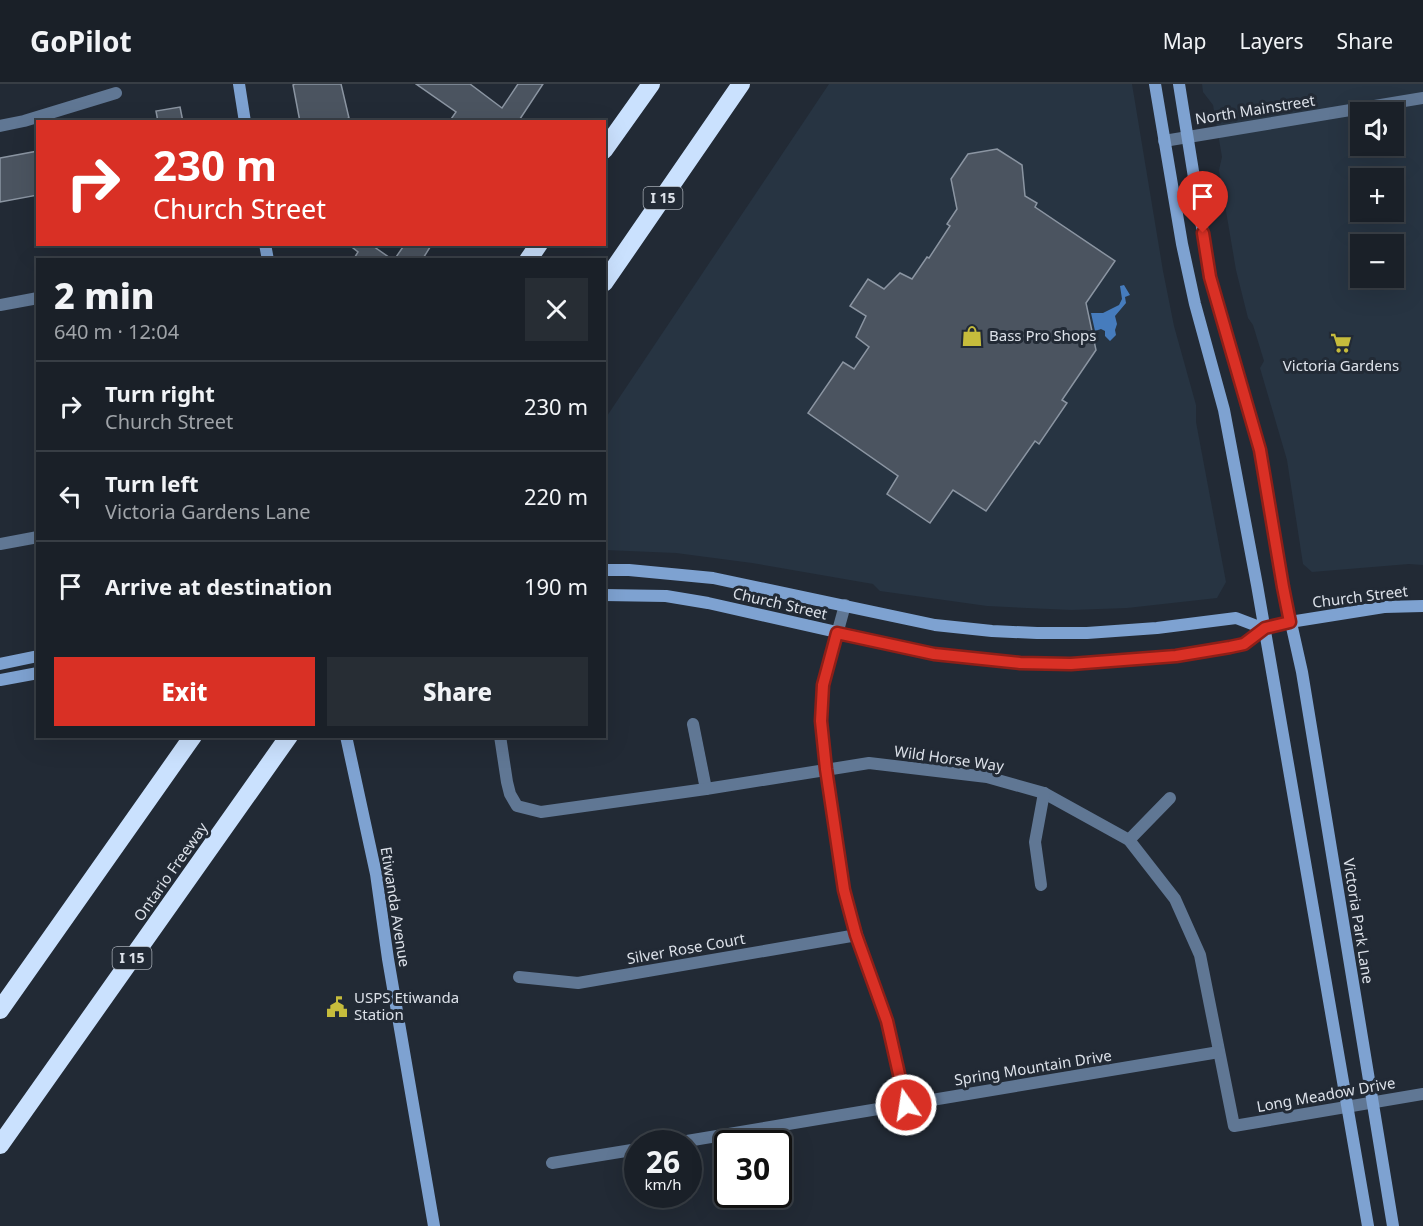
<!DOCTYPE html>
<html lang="en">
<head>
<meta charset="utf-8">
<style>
  body { margin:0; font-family:"Noto Sans",sans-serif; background:#272d34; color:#f1f3f6; height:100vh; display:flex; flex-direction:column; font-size:22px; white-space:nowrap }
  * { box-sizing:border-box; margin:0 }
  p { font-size:20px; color:#9fa3a8 }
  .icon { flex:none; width:33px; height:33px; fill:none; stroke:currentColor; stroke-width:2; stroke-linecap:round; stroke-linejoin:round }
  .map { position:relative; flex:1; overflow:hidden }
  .panel { position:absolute; left:36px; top:174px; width:570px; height:480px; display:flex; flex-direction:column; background:#1a2028; border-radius:0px; box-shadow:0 6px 24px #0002,0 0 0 2px #383e45 }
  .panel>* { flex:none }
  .banner { position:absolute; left:36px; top:36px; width:570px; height:126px; border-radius:0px; box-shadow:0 6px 24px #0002,0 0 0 2px #383e45; background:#d93025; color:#fff; overflow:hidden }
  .fabs { position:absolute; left:1350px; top:18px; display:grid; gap:12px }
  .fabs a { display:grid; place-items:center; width:54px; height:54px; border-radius:0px; background:#1a2028; box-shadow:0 6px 24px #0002,0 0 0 2px #383e45; font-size:30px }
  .speed { position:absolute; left:624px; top:1046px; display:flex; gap:12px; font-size:30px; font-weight:700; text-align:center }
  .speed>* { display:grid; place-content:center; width:78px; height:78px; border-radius:50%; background:#1a2028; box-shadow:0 6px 24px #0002,0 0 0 2px #383e45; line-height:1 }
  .speed small { font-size:15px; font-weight:400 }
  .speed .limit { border:3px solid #111; border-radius:9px; background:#fff; color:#111 }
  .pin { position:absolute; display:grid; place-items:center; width:51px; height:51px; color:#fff; margin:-62px -26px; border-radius:50% 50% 50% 0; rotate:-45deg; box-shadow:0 0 6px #0007 }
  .pin .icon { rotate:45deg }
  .me { position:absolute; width:66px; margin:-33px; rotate:347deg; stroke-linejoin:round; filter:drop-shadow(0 0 4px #0008) }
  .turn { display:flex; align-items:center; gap:21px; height:126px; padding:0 18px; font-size:27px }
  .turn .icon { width:78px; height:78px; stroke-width:2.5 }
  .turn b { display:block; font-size:42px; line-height:51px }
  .round { display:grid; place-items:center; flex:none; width:63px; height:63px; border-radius:0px; background:#272d34 }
  .head { display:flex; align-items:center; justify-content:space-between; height:102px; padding:0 18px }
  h1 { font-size:36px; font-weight:800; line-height:45px }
  .action { display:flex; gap:12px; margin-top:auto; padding:12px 18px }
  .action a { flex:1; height:69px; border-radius:0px; background:#d93025; color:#fff; font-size:24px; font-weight:800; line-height:69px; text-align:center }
  .action a+a { background:#272d34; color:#f1f3f6 }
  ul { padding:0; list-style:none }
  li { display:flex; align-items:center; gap:18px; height:90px; padding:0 18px; border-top:2px solid #383e45 }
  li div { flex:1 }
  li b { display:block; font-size:22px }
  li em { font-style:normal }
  header { display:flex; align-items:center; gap:36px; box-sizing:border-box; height:84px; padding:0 30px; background:#1a2028; border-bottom:2px solid #383e45 }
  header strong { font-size:28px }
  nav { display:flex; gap:33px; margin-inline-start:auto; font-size:21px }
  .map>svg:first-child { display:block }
  .built { fill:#273442; fill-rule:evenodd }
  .water { fill:#467cbd }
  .building { fill:#4b5460; stroke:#8b95a2; stroke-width:1.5 }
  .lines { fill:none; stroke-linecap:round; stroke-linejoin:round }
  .street { stroke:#607794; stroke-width:12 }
  .secondary { stroke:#7ea2d1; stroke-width:12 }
  .highway { stroke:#cae1fe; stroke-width:18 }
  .route-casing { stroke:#8d1f18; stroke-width:15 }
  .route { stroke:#d93025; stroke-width:10 }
  .labels { text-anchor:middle; stroke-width:6; stroke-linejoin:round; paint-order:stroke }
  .shield { fill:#222a35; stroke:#a4aab3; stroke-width:1.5 }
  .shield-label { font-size:14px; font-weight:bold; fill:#dce1e9 }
  .street-label { font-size:15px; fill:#dce1e9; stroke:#222a35 }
  .poi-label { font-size:15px; fill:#dce1e9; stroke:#222a35; text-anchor:start }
</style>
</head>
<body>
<header>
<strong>GoPilot</strong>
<nav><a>Map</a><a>Layers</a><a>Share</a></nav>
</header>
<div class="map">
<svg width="1423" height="1142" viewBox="0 0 1423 1142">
  <rect width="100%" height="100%" fill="#222a35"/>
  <!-- built -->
  <g class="built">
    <polygon points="829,0 1132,0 1163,187 1174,242 1196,321 1196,338 1226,498 1217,514 1127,524 1071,526 987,522 880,507 873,500 752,479 676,469 605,466 605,335"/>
    <path d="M1202 0H1423V481L1409 480 1312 488 1303 480 1287 376 1260 284 1264 277 1253 241 1248 234 1236 186 1219 86 1222 73 1213 21 1203 8ZM1360 28H1394V62H1360ZM1360 94H1394V128H1360ZM1360 160H1394V194H1360Z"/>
  </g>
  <!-- water -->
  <polygon class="water" points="1124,201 1130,211 1125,213 1126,219 1115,232 1117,240 1115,246 1116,251 1110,257 1105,252 1105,247 1101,245 1095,247 1091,229 1103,229 1119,221 1122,215 1120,202"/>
  <!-- building -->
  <g class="building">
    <polygon points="295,0 341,0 349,34 346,35 346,38 300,38 293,1"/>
    <polygon points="416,0 470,0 502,24 518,0 543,0 518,38 449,38 456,28"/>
    <polygon points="180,23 183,38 158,38 156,27"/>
    <polygon points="997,65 1022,81 1025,112 1037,119 1035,123 1115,177 1086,219 1096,266 1062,316 1067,319 1039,360 1035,357 986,427 953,406 930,439 887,410 898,392 808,329 843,278 854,285 869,263 856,253 866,232 850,222 868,195 884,205 900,189 912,195 927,173 929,174 950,142 947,140 957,125 951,95 968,70"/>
    <polygon points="38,67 38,111 0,118 0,74"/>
    <polygon points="348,160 370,160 393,176 353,176 358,168"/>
    <polygon points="405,160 432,160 422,176 394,176"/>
  </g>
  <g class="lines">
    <!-- street -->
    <g class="street">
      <polyline points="0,42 24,37 116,9"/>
      <polyline points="1164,57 1423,14"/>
      <polyline points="0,221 38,214"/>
      <polyline points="0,460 38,453"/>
      <polyline points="845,521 823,601 821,637 826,685 844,806 857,851 887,937 906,1021"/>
      <polyline points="693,640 706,705"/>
      <polyline points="500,652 507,698 510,710 517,722 541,728 706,705 869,679 987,693 1044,709 1129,756 1175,815 1200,871 1234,1042 1423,1010"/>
      <polyline points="1129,756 1170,714"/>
      <polyline points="1041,801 1035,758 1044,709"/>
      <polyline points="519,893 578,899 857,851"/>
      <polyline points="675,1059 1219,968"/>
      <polyline points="552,1079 638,1065"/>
    </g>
    <!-- secondary -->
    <g class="secondary">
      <polyline points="239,0 245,38"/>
      <polyline points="1155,0 1182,160 1195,220 1224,326 1257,501 1368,1142"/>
      <polyline points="1179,0 1210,193 1260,366 1283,503 1302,588 1393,1142"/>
      <polyline points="265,160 268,176"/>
      <polyline points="604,486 629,486 713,494 935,541 992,547 1037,549 1087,549 1157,544 1236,534 1265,545"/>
      <polyline points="604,511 666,512 708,519 934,570 1020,579 1070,580 1176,572 1230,563 1244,560 1265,545 1290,538 1384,523 1423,522"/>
      <polyline points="0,580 38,572"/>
      <polyline points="0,596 38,589"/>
      <polyline points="346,652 376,790 388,875 434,1142"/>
    </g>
    <!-- highway -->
    <g class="highway">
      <polyline points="604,66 651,0"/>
      <polyline points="528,176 539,160"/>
      <polyline points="604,199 741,0"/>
      <polyline points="0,926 193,652"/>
      <polyline points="0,1061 289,652"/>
    </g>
  </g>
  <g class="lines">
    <defs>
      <polyline id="route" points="906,1021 887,937 856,851 844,806 826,685 821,637 823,601 837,549 934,570 1020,579 1071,580 1176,572 1230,563 1244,560 1265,544 1290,538 1283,503 1260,366 1210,193 1203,149"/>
    </defs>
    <!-- route casing -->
    <use href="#route" class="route-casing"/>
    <!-- route -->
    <use href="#route" class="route"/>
  </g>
  <!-- icons -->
  <defs>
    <symbol id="shop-bare" viewBox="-9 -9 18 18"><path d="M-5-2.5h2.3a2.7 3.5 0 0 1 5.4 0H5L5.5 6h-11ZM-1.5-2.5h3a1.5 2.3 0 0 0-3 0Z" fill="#c6bc3c" stroke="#222a35" stroke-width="2.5" paint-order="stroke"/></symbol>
    <symbol id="supermarket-bare" viewBox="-9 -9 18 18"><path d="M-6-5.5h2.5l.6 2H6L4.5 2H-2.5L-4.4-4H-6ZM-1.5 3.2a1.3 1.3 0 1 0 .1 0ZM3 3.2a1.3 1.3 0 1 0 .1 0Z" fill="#c6bc3c" stroke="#222a35" stroke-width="2.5" paint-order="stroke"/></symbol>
    <symbol id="civic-bare" viewBox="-9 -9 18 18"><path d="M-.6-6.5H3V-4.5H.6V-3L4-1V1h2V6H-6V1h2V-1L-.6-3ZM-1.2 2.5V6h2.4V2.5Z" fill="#c6bc3c" stroke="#222a35" stroke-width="2.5" paint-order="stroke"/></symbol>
  </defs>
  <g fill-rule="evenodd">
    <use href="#shop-bare" x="957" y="237" width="30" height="30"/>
    <use href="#supermarket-bare" x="1326" y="244" width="30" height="30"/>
    <use href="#civic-bare" x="322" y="908" width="30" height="30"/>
  </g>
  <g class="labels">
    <!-- shield labels -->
    <g class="shield">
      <rect x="643.5" y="103" width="39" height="22" rx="4.5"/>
      <rect x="112.5" y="863" width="39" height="22" rx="4.5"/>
    </g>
    <g class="shield-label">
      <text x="663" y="119">I 15</text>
      <text x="132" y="879">I 15</text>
    </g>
    <!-- street labels -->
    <g class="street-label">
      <text transform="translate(1255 26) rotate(-9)" y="5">North Mainstreet</text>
      <text transform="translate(1360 513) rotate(-7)" y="5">Church Street</text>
      <text transform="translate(780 520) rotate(13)" y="5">Church Street</text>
      <text transform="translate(949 675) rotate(8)" y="5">Wild Horse Way</text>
      <text transform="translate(171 788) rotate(-55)" y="5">Ontario Freeway</text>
      <text transform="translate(395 823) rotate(81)" y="5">Etiwanda Avenue</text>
      <text transform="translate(1358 837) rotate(81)" y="5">Victoria Park Lane</text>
      <text transform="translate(686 865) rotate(-10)" y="5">Silver Rose Court</text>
      <text transform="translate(1033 984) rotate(-9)" y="5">Spring Mountain Drive</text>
      <text transform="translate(1326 1011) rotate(-10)" y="5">Long Meadow Drive</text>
    </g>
    <!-- poi labels -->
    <g class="poi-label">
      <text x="989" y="257">Bass Pro Shops</text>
      <text x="1341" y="287" text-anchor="middle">Victoria Gardens</text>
      <text x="354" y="919">USPS Etiwanda<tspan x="354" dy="17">Station</tspan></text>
    </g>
  </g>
</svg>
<div class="fabs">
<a><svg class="icon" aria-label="sound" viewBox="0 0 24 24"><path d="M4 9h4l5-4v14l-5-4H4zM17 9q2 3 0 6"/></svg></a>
<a>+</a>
<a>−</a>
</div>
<div class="speed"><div>26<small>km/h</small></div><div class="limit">30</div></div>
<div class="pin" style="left:1203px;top:149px;background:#d93025"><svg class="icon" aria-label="arrive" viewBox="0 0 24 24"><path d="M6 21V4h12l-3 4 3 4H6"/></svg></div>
<svg class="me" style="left:906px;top:1021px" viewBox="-20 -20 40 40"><circle r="17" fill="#d93025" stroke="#fff" stroke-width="3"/><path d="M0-11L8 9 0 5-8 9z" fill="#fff"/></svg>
<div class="banner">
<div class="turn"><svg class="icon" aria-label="right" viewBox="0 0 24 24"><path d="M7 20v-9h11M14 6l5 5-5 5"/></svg><div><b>230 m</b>Church Street</div></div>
</div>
<section class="panel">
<div class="head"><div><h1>2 min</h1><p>640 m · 12:04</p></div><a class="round"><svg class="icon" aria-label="close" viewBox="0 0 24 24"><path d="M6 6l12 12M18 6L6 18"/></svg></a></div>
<ul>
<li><svg class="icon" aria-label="right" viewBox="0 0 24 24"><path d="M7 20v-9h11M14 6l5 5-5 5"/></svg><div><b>Turn right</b><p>Church Street</p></div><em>230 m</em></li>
<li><svg class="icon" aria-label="left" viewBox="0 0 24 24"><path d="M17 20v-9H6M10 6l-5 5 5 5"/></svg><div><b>Turn left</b><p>Victoria Gardens Lane</p></div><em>220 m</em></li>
<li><svg class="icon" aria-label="arrive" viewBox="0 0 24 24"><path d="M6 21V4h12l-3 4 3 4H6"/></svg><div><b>Arrive at destination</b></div><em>190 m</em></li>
</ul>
<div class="action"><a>Exit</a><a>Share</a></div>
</section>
</div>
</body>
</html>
